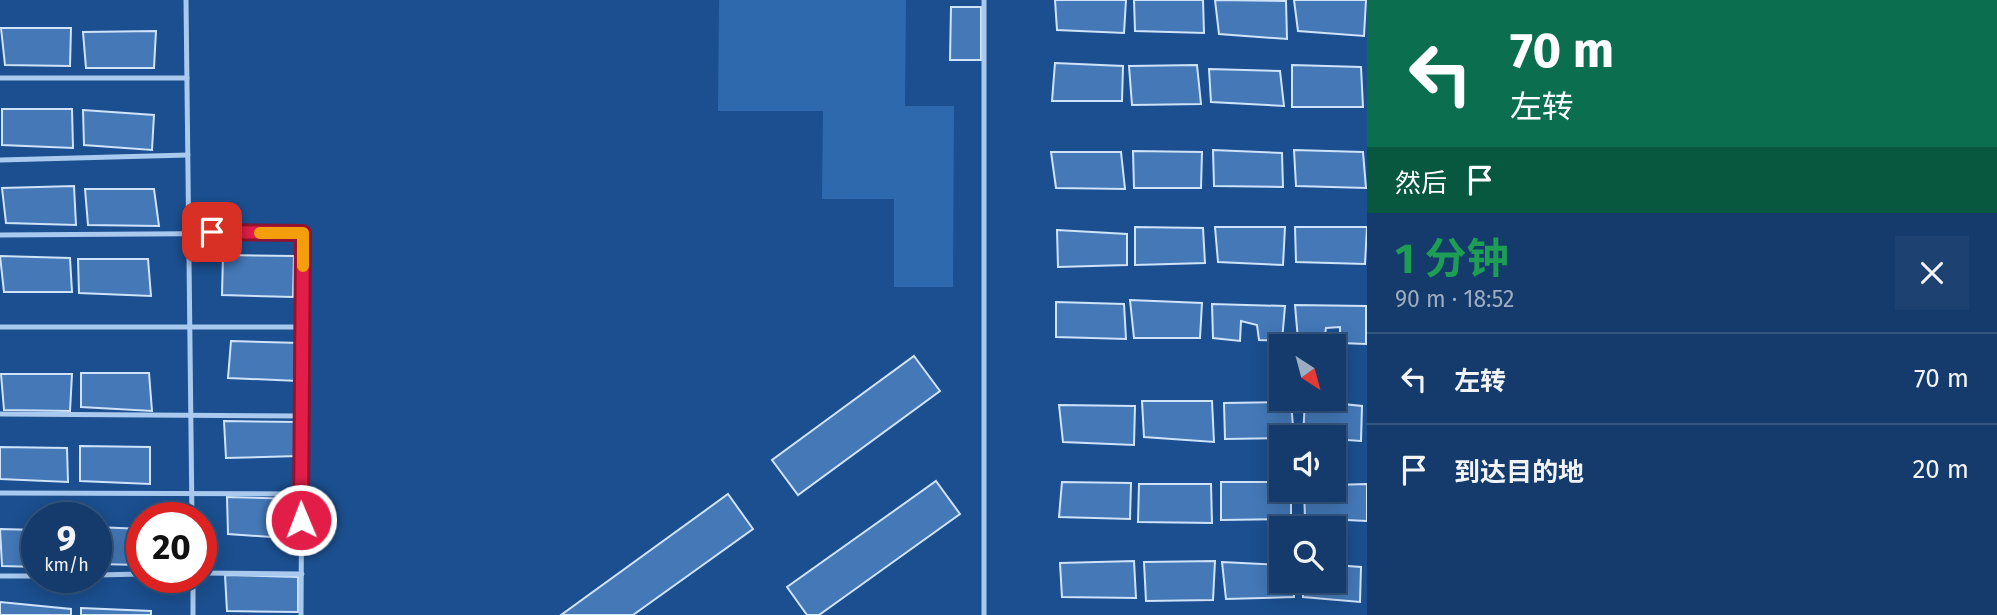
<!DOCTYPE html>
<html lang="zh">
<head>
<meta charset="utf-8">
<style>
  body { margin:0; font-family:"Fira Sans","Noto Sans SC",sans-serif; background:#1d4271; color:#f1f3f6; height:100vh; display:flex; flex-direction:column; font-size:26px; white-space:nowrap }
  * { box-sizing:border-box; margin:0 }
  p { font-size:23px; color:#9dadc1 }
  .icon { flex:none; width:38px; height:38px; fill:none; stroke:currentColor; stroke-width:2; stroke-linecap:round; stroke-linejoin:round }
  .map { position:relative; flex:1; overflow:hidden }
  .sheet { display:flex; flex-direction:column; background:#143b6b; width:630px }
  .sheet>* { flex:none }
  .top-card { background:#0b6e4f; color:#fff; overflow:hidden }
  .needle { width:46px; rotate:144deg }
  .controls { position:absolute; left:1269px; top:334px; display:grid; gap:14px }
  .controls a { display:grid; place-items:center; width:77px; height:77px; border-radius:0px; background:#143b6b; box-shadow:0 4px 18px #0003,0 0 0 2px #33557e; font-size:35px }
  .speed { position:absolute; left:21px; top:502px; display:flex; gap:14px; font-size:35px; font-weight:700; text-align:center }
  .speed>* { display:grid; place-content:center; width:91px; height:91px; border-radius:50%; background:#143b6b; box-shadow:0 4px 18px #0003,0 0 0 2px #33557e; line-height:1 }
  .speed small { font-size:18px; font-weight:400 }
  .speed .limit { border:10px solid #d22; background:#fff; color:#111 }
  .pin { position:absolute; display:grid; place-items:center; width:60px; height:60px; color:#fff; margin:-30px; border-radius:14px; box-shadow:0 4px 10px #0006 }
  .me { position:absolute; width:77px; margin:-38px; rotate:359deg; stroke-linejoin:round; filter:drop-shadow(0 0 5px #0008) }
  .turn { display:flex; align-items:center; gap:24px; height:147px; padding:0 28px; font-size:32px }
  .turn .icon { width:91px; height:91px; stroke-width:2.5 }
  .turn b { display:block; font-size:49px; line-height:60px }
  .then { display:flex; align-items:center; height:66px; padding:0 28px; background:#0003; gap:14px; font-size:26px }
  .round { display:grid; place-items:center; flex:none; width:74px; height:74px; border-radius:0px; background:#1d4271 }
  .head { display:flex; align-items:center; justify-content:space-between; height:119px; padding:0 28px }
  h1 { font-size:42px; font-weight:700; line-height:52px; color:#1e9e55 }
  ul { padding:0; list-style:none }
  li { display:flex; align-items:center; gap:21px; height:91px; padding:0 28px; border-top:2px solid #33557e }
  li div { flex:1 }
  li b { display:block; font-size:26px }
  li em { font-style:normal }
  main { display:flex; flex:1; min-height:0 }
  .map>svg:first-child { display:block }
  .green { fill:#2e69ad }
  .building { fill:#4478b7; stroke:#cfe3fa; stroke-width:2 }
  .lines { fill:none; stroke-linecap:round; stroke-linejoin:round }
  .lane { stroke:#a9c9ee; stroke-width:5 }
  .route-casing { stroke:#92132f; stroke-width:18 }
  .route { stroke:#e11d48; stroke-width:12 }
  .slow { stroke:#f59e0b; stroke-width:12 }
</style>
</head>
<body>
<main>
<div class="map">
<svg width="1367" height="615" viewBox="0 0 1367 615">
  <rect width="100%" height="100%" fill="#1b4f8f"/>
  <!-- green -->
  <polygon class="green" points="719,0 906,0 905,106 954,106 953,287 894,287 894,199 822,199 823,111 718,111"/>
  <!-- building -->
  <g class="building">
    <polygon points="1055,0 1126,0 1124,33 1057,30"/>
    <polygon points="1134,0 1203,0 1204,33 1135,31"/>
    <polygon points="1215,0 1286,1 1287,39 1219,34"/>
    <polygon points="1294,0 1366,0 1364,36 1298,31"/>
    <polygon points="951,7 981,7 981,60 950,60"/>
    <polygon points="1,28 71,28 70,66 5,65"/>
    <polygon points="156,31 154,68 86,68 83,32"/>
    <polygon points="1055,63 1123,66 1122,101 1052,101"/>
    <polygon points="1197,65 1201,104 1132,105 1129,66"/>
    <polygon points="1292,65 1361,67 1363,107 1292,107"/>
    <polygon points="1209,69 1280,71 1284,106 1211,102"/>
    <polygon points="2,109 72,109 73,148 2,145"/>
    <polygon points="83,110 154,115 152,150 84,145"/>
    <polygon points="1213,150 1282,153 1283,187 1214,186"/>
    <polygon points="1294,150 1363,152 1366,188 1296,186"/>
    <polygon points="1133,151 1202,152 1201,188 1134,188"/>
    <polygon points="1051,152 1121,152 1125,189 1056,188"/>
    <polygon points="74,186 76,225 6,223 2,188"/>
    <polygon points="85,189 154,189 159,226 88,225"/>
    <polygon points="1135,227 1203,228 1205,263 1135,265"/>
    <polygon points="1215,227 1285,227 1283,265 1218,262"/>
    <polygon points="1295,227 1367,227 1365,264 1296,262"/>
    <polygon points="1057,230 1127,234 1127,265 1058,267"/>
    <polygon points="223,255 294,256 293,297 222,295"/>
    <polygon points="0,256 70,258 72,292 4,292"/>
    <polygon points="78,259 148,259 151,296 79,293"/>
    <polygon points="1130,300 1202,303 1200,338 1134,338"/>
    <polygon points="1056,302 1124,304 1126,339 1056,337"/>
    <polygon points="1212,304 1285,306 1282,341 1259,340 1257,325 1241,321 1240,341 1213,338"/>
    <polygon points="1295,305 1366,306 1366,344 1340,343 1340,327 1326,328 1324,340 1298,340"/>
    <polygon points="231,341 301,343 298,381 228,378"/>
    <polygon points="914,356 940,391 798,495 772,460"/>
    <polygon points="81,373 149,373 152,411 81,407"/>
    <polygon points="1,374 72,374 70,411 4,410"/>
    <polygon points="1305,400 1362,406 1361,441 1303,437"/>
    <polygon points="1142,401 1212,401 1214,442 1144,437"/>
    <polygon points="1291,402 1294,438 1225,439 1224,403"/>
    <polygon points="1059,405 1135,406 1134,445 1063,442"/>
    <polygon points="224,421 299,422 298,456 226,458"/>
    <polygon points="80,446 150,447 150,484 80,481"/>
    <polygon points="0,447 67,448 68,482 0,479"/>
    <polygon points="936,481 960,514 819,615 807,615 787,587"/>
    <polygon points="1062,482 1131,483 1130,519 1059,517"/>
    <polygon points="1221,482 1281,482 1281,490 1291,490 1291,519 1221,520"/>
    <polygon points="1139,484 1211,484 1212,523 1138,522"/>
    <polygon points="1367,484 1367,521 1305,518 1304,490 1334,490 1334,485"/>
    <polygon points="728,494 753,529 633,615 561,615"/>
    <polygon points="227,497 298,499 298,539 228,534"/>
    <polygon points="96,527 142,529 142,565 96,564"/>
    <polygon points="0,529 37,530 37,567 2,566"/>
    <polygon points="1134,561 1136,598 1062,597 1060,563"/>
    <polygon points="1215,561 1213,600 1146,601 1144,562"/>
    <polygon points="1222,562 1281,565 1281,581 1294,581 1294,597 1226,599"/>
    <polygon points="1334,565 1361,567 1360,602 1303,597 1302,581 1334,581"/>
    <polygon points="225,575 298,577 298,612 227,611"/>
    <polygon points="0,602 71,609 71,615 0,615"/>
    <polygon points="81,608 151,611 151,615 81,615"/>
  </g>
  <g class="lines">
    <!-- lane -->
    <g class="lane">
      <polyline points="186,0 192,518"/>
      <polyline points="0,78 187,78"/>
      <polyline points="0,160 188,155"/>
      <polyline points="0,235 303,233 301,615"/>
      <polyline points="0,327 304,327"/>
      <polyline points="0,414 302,416"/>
      <polyline points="0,493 301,494"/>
      <polyline points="201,573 302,574"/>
      <polyline points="96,575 142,574"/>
      <polyline points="0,576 37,576"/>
      <polyline points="193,578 193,615"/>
      <polyline points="984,615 984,0"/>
    </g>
  </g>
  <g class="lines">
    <defs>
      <polyline id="route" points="212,232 303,233 301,520"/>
    </defs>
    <!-- route casing -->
    <use href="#route" class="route-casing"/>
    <!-- route -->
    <use href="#route" class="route"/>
    <!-- slow -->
    <polyline class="slow" points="260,233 303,233 303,266"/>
  </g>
</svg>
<div class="controls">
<a><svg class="needle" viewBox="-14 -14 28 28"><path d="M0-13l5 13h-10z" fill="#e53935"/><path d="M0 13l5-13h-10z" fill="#9dadc1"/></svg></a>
<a><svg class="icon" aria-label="sound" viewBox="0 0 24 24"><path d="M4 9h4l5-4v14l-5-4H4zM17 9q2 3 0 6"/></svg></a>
<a><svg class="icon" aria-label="search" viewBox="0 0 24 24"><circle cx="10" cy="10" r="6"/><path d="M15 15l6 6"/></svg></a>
</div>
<div class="speed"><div>9<small>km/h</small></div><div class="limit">20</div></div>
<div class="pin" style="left:212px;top:232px;background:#d93025"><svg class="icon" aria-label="arrive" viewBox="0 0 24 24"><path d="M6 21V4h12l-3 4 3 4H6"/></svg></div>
<svg class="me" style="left:301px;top:520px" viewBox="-20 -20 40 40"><circle r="17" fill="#e11d48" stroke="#fff" stroke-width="3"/><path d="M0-11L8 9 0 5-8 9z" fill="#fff"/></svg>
</div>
<section class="sheet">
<div class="top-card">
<div class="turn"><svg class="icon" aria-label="left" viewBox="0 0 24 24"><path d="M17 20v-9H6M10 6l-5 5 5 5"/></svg><div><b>70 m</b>左转</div></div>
<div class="then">然后<svg class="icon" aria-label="arrive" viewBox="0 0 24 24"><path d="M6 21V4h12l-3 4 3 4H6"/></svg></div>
</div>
<div class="head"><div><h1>1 分钟</h1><p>90 m · 18:52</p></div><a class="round"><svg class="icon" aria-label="close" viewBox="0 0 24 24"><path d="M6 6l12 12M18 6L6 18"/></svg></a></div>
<ul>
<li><svg class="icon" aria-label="left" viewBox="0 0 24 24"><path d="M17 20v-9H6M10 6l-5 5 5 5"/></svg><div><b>左转</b></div><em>70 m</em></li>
<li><svg class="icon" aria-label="arrive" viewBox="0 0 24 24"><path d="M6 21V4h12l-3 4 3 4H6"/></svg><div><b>到达目的地</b></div><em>20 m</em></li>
</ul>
</section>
</main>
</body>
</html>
